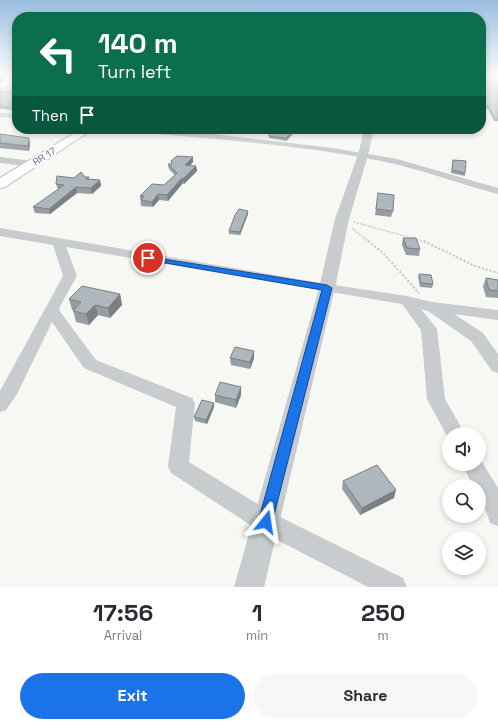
<!DOCTYPE html>
<html lang="en">
<head>
<meta charset="utf-8">
<style>
  body { margin:0; font-family:"Space Grotesk",sans-serif; background:#f7f7f7; color:#2b2b33; height:100vh; display:flex; flex-direction:column; font-size:15px; white-space:nowrap }
  * { box-sizing:border-box; margin:0 }
  p { font-size:13px; color:#7c7c81 }
  .icon { flex:none; width:22px; height:22px; fill:none; stroke:currentColor; stroke-width:2; stroke-linecap:round; stroke-linejoin:round }
  .map { position:relative; height:587px; overflow:hidden }
  .details { display:flex; flex-direction:column; background:#fff; flex:1 }
  .details>* { flex:none }
  .banner { position:absolute; left:12px; top:12px; width:474px; height:122px; border-radius:16px; box-shadow:0 2px 6px #0003; background:#0b6e4f; color:#fff; overflow:hidden }
  .buttons { position:absolute; left:442px; top:427px; display:grid; gap:8px }
  .buttons a { display:grid; place-items:center; width:44px; height:44px; border-radius:50%; background:#fff; box-shadow:0 2px 6px #0003; font-size:20px }
  .pin { position:absolute; display:grid; place-items:center; width:34px; height:34px; color:#fff; margin:-17px; border:2px solid #fff; border-radius:50%; box-shadow:0 1px 4px #0007 }
  .me { position:absolute; width:44px; margin:-22px; rotate:15deg; stroke-linejoin:round; filter:drop-shadow(0 0 3px #0008) }
  .turn { display:flex; align-items:center; gap:14px; height:84px; padding:0 20px; font-size:18px }
  .turn .icon { width:52px; height:52px; stroke-width:2.5 }
  .turn b { display:block; font-size:28px; line-height:34px }
  .then { display:flex; align-items:center; height:38px; padding:0 20px; background:#0003; gap:8px; font-size:15px }
  .eta { display:flex; justify-content:space-evenly; align-items:center; height:68px; text-align:center }
  .eta b { font-size:24px; font-weight:800; line-height:28px }
  .button { display:flex; gap:8px; margin-top:auto; padding:8px 20px }
  .button a { flex:1; height:46px; border-radius:24px; background:#1a73e8; color:#fff; font-size:16px; font-weight:800; line-height:46px; text-align:center }
  .button a+a { background:#f7f7f7; color:#2b2b33 }
  .map>svg:first-child { display:block }
  .lines { fill:none; stroke-linecap:round; stroke-linejoin:round }
  .secondary-casing { stroke:#babfc4; stroke-width:2 }
  .path-far1 { stroke:#c1c3c5; stroke-width:1.5; stroke-dasharray:1.5 1.5; stroke-linecap:butt }
  .path { stroke:#c1c3c5; stroke-width:2; stroke-dasharray:2 2; stroke-linecap:butt }
  .minor { fill:#c8cccf; fill-rule:evenodd }
  .tertiary { fill:#c8cccf; fill-rule:evenodd }
  .secondary { fill:#fff; fill-rule:evenodd }
  .wall { fill:#969da3 }
  .shaded-wall { fill:#7a8084 }
  .building { fill:#aeb7bd; stroke:#7a8084 }
  .route { fill:#1a73e8; stroke:#114b97 }
  .labels { text-anchor:middle; stroke-width:4; stroke-linejoin:round; paint-order:stroke }
  .far-street-label { font-size:10px; fill:#627687; stroke:#fff }
</style>
</head>
<body>
<div class="map">
<svg width="498" height="587" viewBox="0 0 498 587">
  <rect width="100%" height="100%" fill="#f7f7f3"/>
  <g class="lines">
    <defs>
      <polygon id="secondary" points="81,129 93,129 5,187 0,188 0,178"/>
    </defs>
    <!-- secondary casing -->
    <use href="#secondary" class="secondary-casing"/>
    <!-- path-far1 -->
    <g class="path-far1">
      <polyline points="354,222 426,242"/>
      <polyline points="352,228 369,242"/>
    </g>
    <!-- path -->
    <g class="path">
      <polyline points="368,241 383,253 419,293"/>
      <polyline points="424,241 475,266 498,273"/>
    </g>
    <!-- minor -->
    <g class="minor">
      <polygon points="0,86 17,87 17,91 0,90"/>
      <polygon points="0,113 17,114 17,118 0,117"/>
      <path d="M121 129H153L214 134 333 148 397 159 498 188V194C459 184 421 169 381 161 297 144 210 139 125 131Z"/>
      <polygon points="0,157 32,161 37,164 32,167 0,163"/>
      <polygon points="0,228 327,284 407,296 432,302 498,310 498,320 454,314 483,333 498,354 498,373 492,371 471,341 428,311 421,309 437,329 445,399 465,434 449,434 449,440 427,399 421,330 402,304 66,247 77,276 59,308 61,313 96,360 192,398 195,403 189,462 274,514 403,578 407,587 368,587 258,530 171,473 168,466 176,407 84,368 52,322 17,394 6,410 0,412 0,391 63,276 53,245 0,236"/>
      <polygon points="479,457 498,488 498,526 490,523 485,508 479,496 479,486 473,486 462,464 479,464"/>
    </g>
    <!-- tertiary -->
    <polygon class="tertiary" points="364,129 374,129 368,155 349,219 335,288 264,587 234,587 319,288 335,219 358,155"/>
    <!-- secondary -->
    <use href="#secondary" class="secondary"/>
  </g>
  <!-- wall -->
  <g class="wall">
    <polygon points="481,75 498,75 498,122 497,121 494,121 488,109 481,108"/>
    <polygon points="0,91 17,92 17,111 0,109"/>
    <polygon points="247,129 297,129 286,141 269,138 269,133 247,131"/>
    <polygon points="314,129 338,129 335,133 314,130"/>
    <polygon points="0,134 30,143 29,151 0,148"/>
    <polygon points="193,157 193,162 190,166 196,166 197,171 184,184 183,183 168,201 159,200 153,207 141,206 140,196 164,185 175,175 169,169 168,164 172,164"/>
    <polygon points="453,163 465,173 465,176 451,173"/>
    <polygon points="85,177 89,177 89,179 100,180 101,186 92,194 77,193 50,214 35,213 33,207 58,190 56,184 74,178"/>
    <polygon points="378,193 393,211 391,217 375,215"/>
    <polygon points="248,214 240,235 229,234 229,231"/>
    <polygon points="403,238 420,249 419,256 406,255 402,245"/>
    <polygon points="419,274 433,284 432,288 420,287 418,277"/>
    <polygon points="486,278 498,280 498,298 486,297 483,286"/>
    <polygon points="120,294 122,305 110,318 98,315 89,325 76,322 73,310 72,310 69,299"/>
    <polygon points="230,358 254,358 250,369 231,365"/>
    <polygon points="215,395 241,395 236,408 215,402"/>
    <polygon points="214,407 207,424 195,421 194,417"/>
    <polygon points="343,481 394,498 360,515 342,489"/>
  </g>
  <!-- shaded-wall -->
  <g class="shaded-wall">
    <polygon points="5,75 11,75 4,78 4,81 0,83 0,77"/>
    <polygon points="295,129 297,129 286,141 286,138"/>
    <polygon points="29,138 30,143 29,151 28,146"/>
    <polygon points="193,157 193,162 185,170 185,165"/>
    <polygon points="196,166 197,171 184,184 183,179"/>
    <polygon points="182,178 183,183 168,201 167,195"/>
    <polygon points="100,180 101,186 92,194 91,188"/>
    <polygon points="76,187 77,193 50,214 49,209"/>
    <polygon points="158,194 159,200 153,207 152,202"/>
    <polygon points="248,211 248,214 240,235 240,232"/>
    <polygon points="120,294 122,305 110,318 108,308"/>
    <polygon points="95,305 98,315 89,325 86,314"/>
    <polygon points="254,351 254,358 250,369 250,362"/>
    <polygon points="241,387 241,395 236,408 236,400"/>
    <polygon points="214,403 214,407 207,424 206,420"/>
    <polygon points="396,490 394,498 360,515 362,508"/>
  </g>
  <!-- building -->
  <g class="building">
    <polygon points="481,75 498,75 498,119 494,118 488,106 481,106"/>
    <polygon points="0,91 17,92 17,108 0,106 0,105 1,104 0,104"/>
    <polygon points="256,129 295,129 286,138 269,136 269,131"/>
    <polygon points="327,129 336,129 335,130"/>
    <polygon points="0,134 29,138 28,146 0,143"/>
    <polygon points="177,156 193,157 185,165 196,166 183,179 182,178 167,195 158,194 152,202 141,200 144,196 140,196 152,184 164,185 177,173 168,164 172,164 171,161"/>
    <polygon points="453,160 466,161 465,173 452,170"/>
    <polygon points="81,172 85,177 89,177 86,179 100,180 91,188 76,187 49,209 33,207 64,185 56,184 57,176 74,178"/>
    <polygon points="378,193 394,195 393,211 376,209"/>
    <polygon points="239,209 248,211 240,232 229,231 235,215"/>
    <polygon points="403,238 416,238 420,249 407,248"/>
    <polygon points="419,274 431,275 433,284 421,283"/>
    <polygon points="486,278 498,280 498,291 489,290"/>
    <polygon points="82,286 120,294 108,308 95,305 86,314 73,311 81,302 69,299"/>
    <polygon points="235,347 254,351 250,362 230,358"/>
    <polygon points="220,382 241,387 236,400 215,395"/>
    <polygon points="202,400 214,403 206,420 194,417"/>
    <polygon points="377,465 396,490 362,508 343,481"/>
  </g>
  <!-- sky -->
  <linearGradient id="sky" x2="0" y2="1"><stop stop-color="#98bedf"/><stop offset="0.48" stop-color="#fbfbfa"/><stop offset="1" stop-color="#fbfbfa" stop-opacity="0"/></linearGradient>
  <rect width="498" height="157" fill="url(#sky)"/>
  <!-- route -->
  <polygon class="route" points="145,256 327,285 332,288 271,527 266,529 261,527 258,522 322,290 148,260 145,260 144,258"/>
  <g class="labels">
    <!-- far-street labels -->
    <g class="far-street-label">
      <text transform="translate(44 156) rotate(-32)" y="4">RR 17</text>
    </g>
  </g>
</svg>
<div class="buttons">
<a><svg class="icon" aria-label="sound" viewBox="0 0 24 24"><path d="M4 9h4l5-4v14l-5-4H4zM17 9q2 3 0 6"/></svg></a>
<a><svg class="icon" aria-label="search" viewBox="0 0 24 24"><circle cx="10" cy="10" r="6"/><path d="M15 15l6 6"/></svg></a>
<a><svg class="icon" aria-label="layers" viewBox="0 0 24 24"><path d="M12 4l9 5-9 5-9-5zM3 14l9 5 9-5"/></svg></a>
</div>
<div class="pin" style="left:148px;top:258px;background:#d93025"><svg class="icon" aria-label="arrive" viewBox="0 0 24 24"><path d="M6 21V4h12l-3 4 3 4H6"/></svg></div>
<svg class="me" style="left:266px;top:522px" viewBox="-20 -20 40 40"><path d="M0-17L14 15 0 8-14 15z" fill="#1a73e8" stroke="#fff" stroke-width="4"/></svg>
<div class="banner">
<div class="turn"><svg class="icon" aria-label="left" viewBox="0 0 24 24"><path d="M17 20v-9H6M10 6l-5 5 5 5"/></svg><div><b>140 m</b>Turn left</div></div>
<div class="then">Then<svg class="icon" aria-label="arrive" viewBox="0 0 24 24"><path d="M6 21V4h12l-3 4 3 4H6"/></svg></div>
</div>
</div>
<section class="details">
<div class="eta">
<div><b>17:56</b><p>Arrival</p></div>
<div><b>1</b><p>min</p></div>
<div><b>250</b><p>m</p></div>
</div>
<div class="button"><a>Exit</a><a>Share</a></div>
</section>
</body>
</html>
